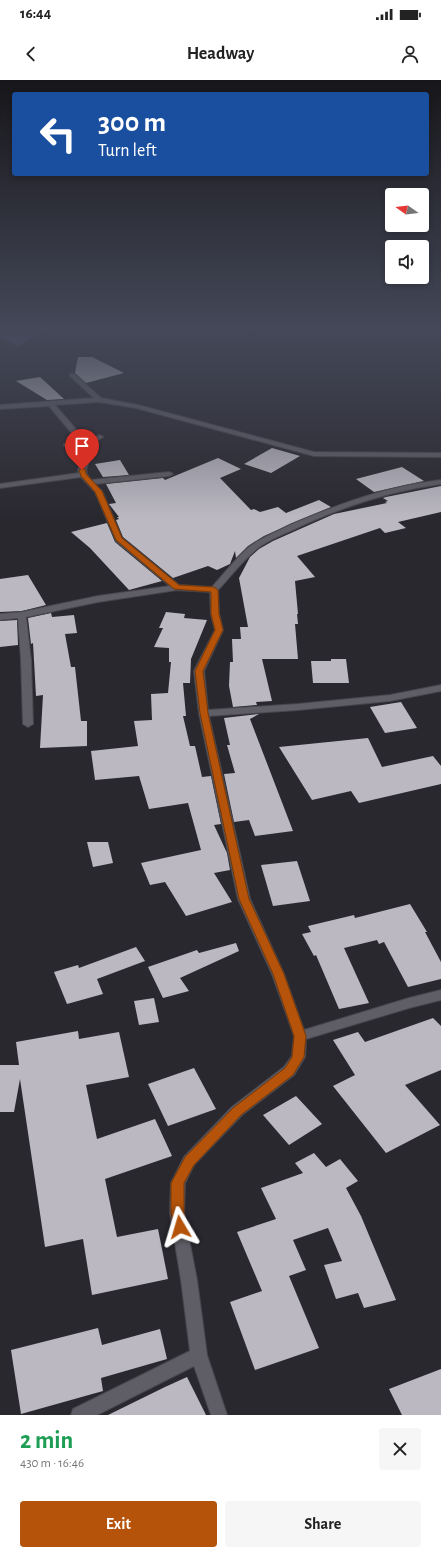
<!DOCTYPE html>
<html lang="en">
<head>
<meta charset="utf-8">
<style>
  body { margin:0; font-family:"Alegreya Sans",sans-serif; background:#f6f6f6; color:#222; height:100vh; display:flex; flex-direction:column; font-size:15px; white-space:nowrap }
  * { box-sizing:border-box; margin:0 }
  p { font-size:13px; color:#767676 }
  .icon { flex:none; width:22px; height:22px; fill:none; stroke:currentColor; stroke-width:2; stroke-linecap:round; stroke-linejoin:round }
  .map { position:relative; height:1335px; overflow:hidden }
  .drawer { display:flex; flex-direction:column; background:#fff; flex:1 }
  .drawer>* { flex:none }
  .top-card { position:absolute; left:12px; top:12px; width:417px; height:84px; border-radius:4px; box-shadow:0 2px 6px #0003; background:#1a4fa0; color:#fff; overflow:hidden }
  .needle { width:26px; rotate:284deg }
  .buttons { position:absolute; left:385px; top:108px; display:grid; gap:8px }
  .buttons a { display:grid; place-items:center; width:44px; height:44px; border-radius:4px; background:#fff; box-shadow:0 2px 6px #0003; font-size:20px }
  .pin { position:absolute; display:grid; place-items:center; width:34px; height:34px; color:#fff; margin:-41px -17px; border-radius:50% 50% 50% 0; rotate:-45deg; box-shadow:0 0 4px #0007 }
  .pin .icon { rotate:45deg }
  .me { position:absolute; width:44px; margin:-22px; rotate:353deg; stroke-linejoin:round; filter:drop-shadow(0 0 3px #0008) }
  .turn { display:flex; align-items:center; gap:14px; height:84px; padding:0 20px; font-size:18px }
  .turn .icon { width:52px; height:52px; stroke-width:2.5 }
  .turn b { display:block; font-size:28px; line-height:34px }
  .round { display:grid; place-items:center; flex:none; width:42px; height:42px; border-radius:4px; background:#f6f6f6 }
  .summary { display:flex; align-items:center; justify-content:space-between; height:68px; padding:0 20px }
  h1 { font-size:24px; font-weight:600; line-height:30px; color:#1e9e55 }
  .button { display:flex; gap:8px; margin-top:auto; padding:8px 20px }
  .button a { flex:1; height:46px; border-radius:4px; background:#b45309; color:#fff; font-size:16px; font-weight:600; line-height:46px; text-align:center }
  .button a+a { background:#f6f6f6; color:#222 }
  .status { display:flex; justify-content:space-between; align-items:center; height:28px; padding:0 20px; background:#fff; direction:ltr }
  .status svg { height:11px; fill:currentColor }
  header { display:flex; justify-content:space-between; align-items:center; height:52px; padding:0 20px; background:#fff; font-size:18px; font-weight:600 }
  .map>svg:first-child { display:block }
  .forest { fill:#674e91 }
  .building { fill:#bbb8c1 }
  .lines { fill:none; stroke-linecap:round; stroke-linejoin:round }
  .minor-casing { stroke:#48464d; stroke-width:2 }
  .minor { fill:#5f5d65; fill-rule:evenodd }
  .route { fill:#b45309; stroke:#753606 }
</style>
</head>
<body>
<div class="status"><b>16:44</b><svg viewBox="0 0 49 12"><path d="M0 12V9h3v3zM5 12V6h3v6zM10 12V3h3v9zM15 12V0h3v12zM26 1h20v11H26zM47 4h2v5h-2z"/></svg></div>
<header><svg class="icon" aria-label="back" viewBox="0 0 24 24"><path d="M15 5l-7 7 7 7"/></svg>Headway<svg class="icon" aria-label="person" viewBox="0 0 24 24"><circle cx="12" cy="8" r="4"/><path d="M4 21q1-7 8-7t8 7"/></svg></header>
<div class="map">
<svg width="441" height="1335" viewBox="0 0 441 1335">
  <rect width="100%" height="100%" fill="#2a282f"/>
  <!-- forest -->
  <polygon class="forest" points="0,250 47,250 18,266 0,257"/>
  <!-- building -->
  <g class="building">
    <polygon points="78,277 92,277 124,293 86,303 75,293"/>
    <polygon points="40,297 64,319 47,320 16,301"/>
    <polygon points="272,368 300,376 271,393 244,384"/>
    <polygon points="218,378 241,389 220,398 251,430 254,429 260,432 278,427 286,433 319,420 331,427 264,456 248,466 236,478 235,471 230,484 217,490 208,486 173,498 123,457 116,440 119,439 117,437 119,437 109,424 116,423 106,404 163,398 165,400"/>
    <polygon points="120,380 129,395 103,397 95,384"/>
    <polygon points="402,387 424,401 374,412 356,399"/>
    <polygon points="441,406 441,432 398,442 406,448 385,453 380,448 297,476 315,497 295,501 298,534 297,534 298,544 295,544 298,579 262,579 272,621 256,622 257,625 233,627 229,606 230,582 233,582 232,559 241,559 240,547 248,547 239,498 250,477 259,469 273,461 334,434 387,423 385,422 388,421 383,418 386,417"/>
    <polygon points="107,443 115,462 162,501 129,510 90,468 71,452"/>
    <polygon points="28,495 46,525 22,531 0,532 0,499"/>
    <polygon points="166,532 185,534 184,538 207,540 191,579 190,603 183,603 186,636 183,636 190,666 195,666 202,697 211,696 221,744 214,745 227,773 230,790 214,793 232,822 186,836 165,802 150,805 141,783 201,770 188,723 149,729 139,696 95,700 91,671 138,666 134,641 152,640 151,614 168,613 171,582 169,582 169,568 154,567 163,548 159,548"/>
    <polygon points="51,533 52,537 74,535 77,553 65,554 71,587 75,587 81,641 87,641 87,666 40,668 43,615 36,616 33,563 31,564 28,538"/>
    <polygon points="17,540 18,565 0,567 0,541"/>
    <polygon points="331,579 346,579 349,603 313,603 311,581 331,581"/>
    <polygon points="401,622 417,648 385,653 370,627"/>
    <polygon points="259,634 250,639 293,751 255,756 249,740 234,742 224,694 235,693 227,665 230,665 224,638"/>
    <polygon points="368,658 382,687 433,676 441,686 441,704 359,723 351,711 312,720 279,667"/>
    <polygon points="87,762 108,762 113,783 93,787"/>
    <polygon points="297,781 310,821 273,826 261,785"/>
    <polygon points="410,824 427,852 425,852 441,882 441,899 408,907 384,862 379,864 377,860 344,868 369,923 339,929 316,875 314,876 302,854 311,852 308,846 354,835 355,838"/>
    <polygon points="236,863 239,871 180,898 189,911 163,918 148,887 197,870 199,873"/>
    <polygon points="136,867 145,881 97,899 103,914 67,924 54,892 78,885 79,888"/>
    <polygon points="154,918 159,942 139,945 134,921"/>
    <polygon points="433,938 441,946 441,990 405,1005 440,1045 386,1073 333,1006 355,995 333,960 358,952 365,962"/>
    <polygon points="78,951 79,959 119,952 129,997 86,1005 97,1059 155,1039 172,1076 105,1099 117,1157 158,1149 168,1199 92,1215 83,1159 45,1167 20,999 14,1032 0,1032 0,985 19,985 16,962"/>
    <polygon points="194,988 216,1029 168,1046 148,1004"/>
    <polygon points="296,1016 322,1044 289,1065 263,1035"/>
    <polygon points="314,1073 326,1087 340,1079 358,1101 346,1108 361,1136 396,1220 364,1228 358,1213 336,1219 324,1185 342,1181 328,1148 293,1160 306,1190 289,1196 319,1268 255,1290 230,1222 262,1211 237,1152 276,1139 261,1108 303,1093 295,1083"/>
    <polygon points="98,1248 102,1265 160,1249 167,1279 101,1298 103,1311 21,1334 11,1270"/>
    <polygon points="441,1289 441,1335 402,1335 389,1309"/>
    <polygon points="187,1297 206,1335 108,1335 165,1307"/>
  </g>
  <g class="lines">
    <defs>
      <path id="minor" d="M70 294H74L101 318 138 325 314 372 441 373V377L314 376 136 328 99 322 55 325 86 361 100 355 103 357 89 366C89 369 91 373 90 376 90 387 81 388 91 400L169 392 173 394 169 396 95 404 102 411 122 458 179 505 212 507C224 494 235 479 249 467 262 457 278 451 292 444 341 423 388 406 441 400V404C390 411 345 426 299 447 285 454 270 459 258 468 243 480 231 496 218 510L219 534 223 550 204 591 208 630 298 624 390 615 441 605V611L390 621 298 630 209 636 250 819 284 894 304 950 409 918 441 910V920L409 928 306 959 305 977 294 995 242 1035 194 1085 185 1103 184 1133 197 1200 207 1275 227 1335H211L194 1286 97 1335H71L73 1329 190 1271 181 1200 170 1133 171 1103 184 1077 232 1027 284 987 292 976 294 956 272 894 238 819 199 633 194 591 215 550 211 534 210 512 177 510 98 522 26 537 31 580 33 644 28 647 23 644 21 580 18 538 0 540V534L22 532 98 516 170 506 116 461 95 412 81 397 0 408V404L79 393 78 390 83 376 82 367 64 366V364L80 363 49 326 0 329V325L94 318 70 296Z"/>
    </defs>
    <!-- minor casing -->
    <use href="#minor" class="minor-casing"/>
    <!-- minor -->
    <use href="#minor" class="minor"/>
  </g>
  <!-- sky -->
  <linearGradient id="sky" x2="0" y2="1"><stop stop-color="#17161a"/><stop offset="0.57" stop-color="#444858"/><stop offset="1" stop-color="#444858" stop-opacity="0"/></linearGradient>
  <rect width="441" height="437" fill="url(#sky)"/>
  <!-- route -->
  <polygon class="route" points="82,388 85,389 86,394 102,411 122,458 179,505 214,507 218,510 219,534 223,550 203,591 208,633 249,819 284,894 306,956 304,977 293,995 241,1035 194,1085 184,1103 184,1133 186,1147 184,1151 180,1153 175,1151 171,1133 171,1103 185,1077 233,1028 285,988 292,977 294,956 273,894 239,819 200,633 195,591 215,550 211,534 211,512 174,509 116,460 95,412 81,396 79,390"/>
</svg>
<div class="buttons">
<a><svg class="needle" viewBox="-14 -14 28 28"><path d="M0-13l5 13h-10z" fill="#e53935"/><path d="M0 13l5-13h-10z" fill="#767676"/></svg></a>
<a><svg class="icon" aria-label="sound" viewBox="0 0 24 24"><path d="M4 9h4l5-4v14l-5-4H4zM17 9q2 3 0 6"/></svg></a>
</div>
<div class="pin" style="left:82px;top:390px;background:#d93025"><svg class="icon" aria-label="arrive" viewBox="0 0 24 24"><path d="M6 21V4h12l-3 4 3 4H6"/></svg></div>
<svg class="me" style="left:180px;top:1147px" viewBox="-20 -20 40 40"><path d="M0-17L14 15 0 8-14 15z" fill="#b45309" stroke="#fff" stroke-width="4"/></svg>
<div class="top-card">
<div class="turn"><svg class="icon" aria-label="left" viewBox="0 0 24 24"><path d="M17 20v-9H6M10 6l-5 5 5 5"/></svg><div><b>300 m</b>Turn left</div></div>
</div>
</div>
<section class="drawer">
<div class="summary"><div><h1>2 min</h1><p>430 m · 16:46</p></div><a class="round"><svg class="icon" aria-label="close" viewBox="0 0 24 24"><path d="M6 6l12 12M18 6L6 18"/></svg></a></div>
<div class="button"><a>Exit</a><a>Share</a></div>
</section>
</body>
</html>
